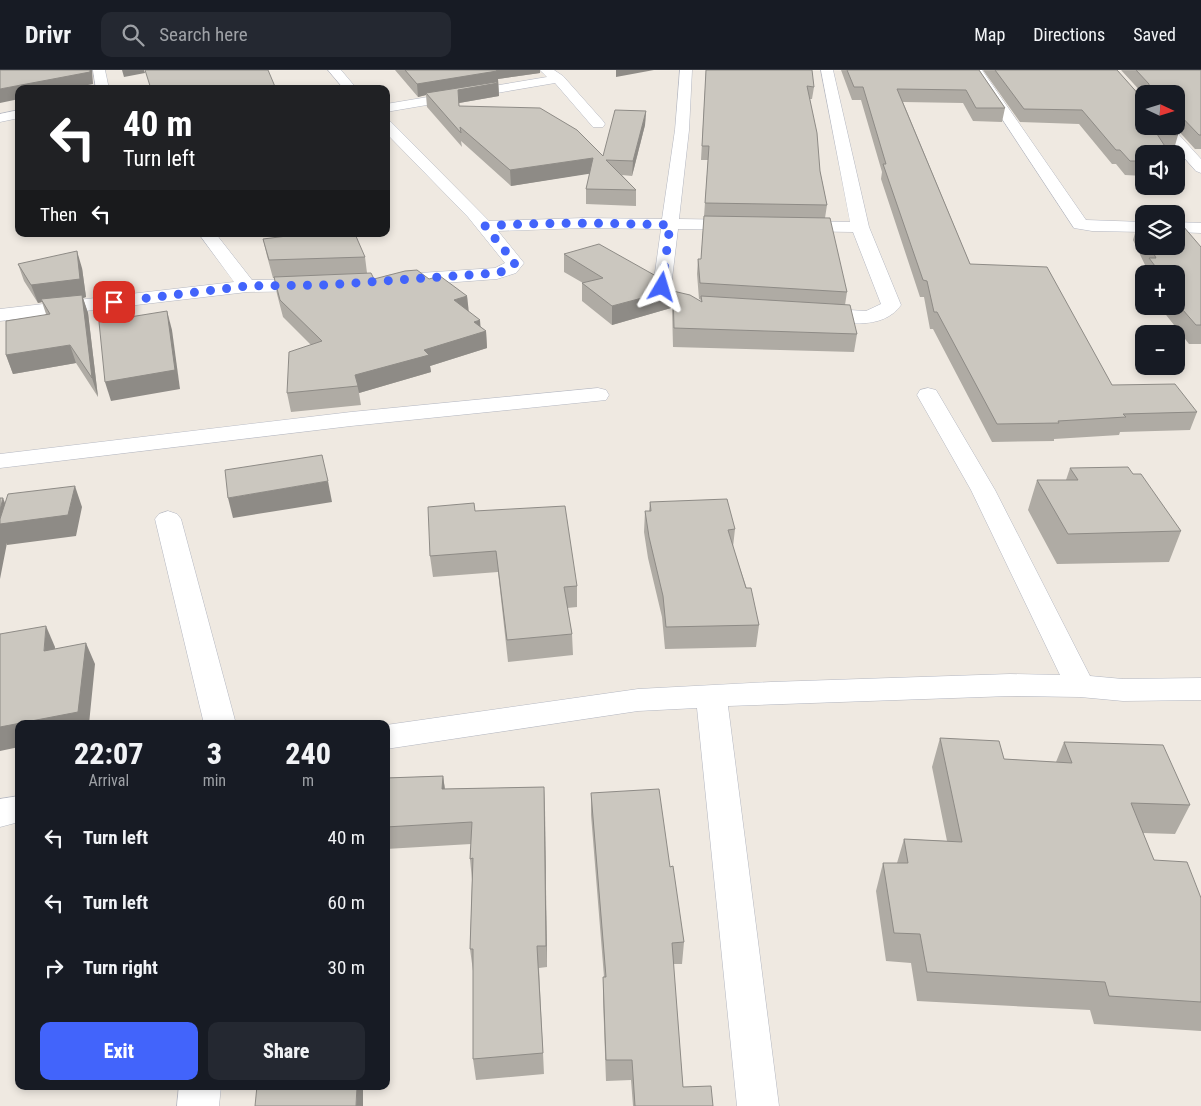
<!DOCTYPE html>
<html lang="en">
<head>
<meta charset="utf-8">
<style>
  body { margin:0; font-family:"Roboto Condensed",sans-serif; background:#242831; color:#f1f3f6; height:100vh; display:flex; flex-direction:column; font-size:19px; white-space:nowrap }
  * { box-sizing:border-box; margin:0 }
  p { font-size:16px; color:#9ea1a6 }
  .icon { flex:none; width:28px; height:28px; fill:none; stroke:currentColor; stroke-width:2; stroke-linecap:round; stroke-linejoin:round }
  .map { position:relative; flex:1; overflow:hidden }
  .side { position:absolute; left:15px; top:650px; width:375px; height:370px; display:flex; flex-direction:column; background:#171b24; border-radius:10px; box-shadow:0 2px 8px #0003 }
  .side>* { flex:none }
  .guide { position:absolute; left:15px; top:15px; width:375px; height:152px; border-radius:10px; box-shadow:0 2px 8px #0003; background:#202124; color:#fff; overflow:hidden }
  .needle { width:32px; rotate:94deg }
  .buttons { position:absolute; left:1135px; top:15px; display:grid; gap:10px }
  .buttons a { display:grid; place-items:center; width:50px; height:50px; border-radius:10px; background:#171b24; box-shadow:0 2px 8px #0003; font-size:25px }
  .pin { position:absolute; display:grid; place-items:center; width:42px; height:42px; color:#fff; margin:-21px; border-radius:10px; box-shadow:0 2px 8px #0006 }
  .me { position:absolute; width:55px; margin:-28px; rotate:7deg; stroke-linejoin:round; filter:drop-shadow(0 0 4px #0008) }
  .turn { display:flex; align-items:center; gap:18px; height:105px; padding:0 25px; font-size:22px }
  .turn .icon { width:65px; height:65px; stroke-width:2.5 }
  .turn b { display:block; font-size:35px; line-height:42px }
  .then { display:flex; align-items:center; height:48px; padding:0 25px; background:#0003; gap:10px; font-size:19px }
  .eta { display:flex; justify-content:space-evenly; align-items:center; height:85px; text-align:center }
  .eta b { font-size:30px; font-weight:800; line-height:35px }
  .button { display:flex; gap:10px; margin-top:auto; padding:10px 25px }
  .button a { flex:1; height:58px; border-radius:10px; background:#4264fb; color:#fff; font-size:20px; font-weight:800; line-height:58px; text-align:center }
  .button a+a { background:#242831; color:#f1f3f6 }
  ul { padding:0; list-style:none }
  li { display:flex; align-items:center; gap:15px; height:65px; padding:0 25px }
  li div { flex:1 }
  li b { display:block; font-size:19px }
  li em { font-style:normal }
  header { display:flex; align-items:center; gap:30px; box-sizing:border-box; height:70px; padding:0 25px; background:#171b24; border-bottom:1px solid #363941 }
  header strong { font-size:24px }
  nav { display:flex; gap:28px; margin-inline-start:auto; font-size:18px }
  .search { width:350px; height:45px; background:#242831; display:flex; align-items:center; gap:12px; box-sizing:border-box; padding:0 18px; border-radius:10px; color:#9ea1a6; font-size:19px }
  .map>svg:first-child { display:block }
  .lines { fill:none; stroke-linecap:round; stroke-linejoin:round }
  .minor-casing { stroke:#b4b7c1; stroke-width:1 }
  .minor { fill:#fff; fill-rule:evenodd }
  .wall { fill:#afaba4 }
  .shaded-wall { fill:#8e8b86 }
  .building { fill:#cbc7bf; stroke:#8e8b86 }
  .route { stroke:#4264fb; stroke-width:9; stroke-dasharray:0 16.2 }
</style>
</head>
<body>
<header>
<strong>Drivr</strong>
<div class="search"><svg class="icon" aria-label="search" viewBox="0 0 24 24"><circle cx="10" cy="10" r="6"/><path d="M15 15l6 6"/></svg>Search here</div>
<nav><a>Map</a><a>Directions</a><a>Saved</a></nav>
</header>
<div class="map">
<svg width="1201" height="1036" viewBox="0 0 1201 1036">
  <rect width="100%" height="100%" fill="#efe9e1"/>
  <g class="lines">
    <defs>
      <g id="minor">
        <polygon points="93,0 105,0 109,19 96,19"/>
        <polygon points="328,0 341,0 357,19 344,19"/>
        <polygon points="540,0 554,0 563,6 603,51 605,54 603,57 593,57 555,13 386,42 386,34 547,7"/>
        <path d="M680 0H692L689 60 679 149 741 150 747 151 749 155 747 159 741 160 678 159 671 217C685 234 697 229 716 234L719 238 716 242C703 245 675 242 665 233 660 230 656 222 653 217L661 159 584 158 498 161 524 193 516 203 497 209 390 217 383 215 381 211 383 207 390 205 495 198 505 193 468 147 386 63V51L391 52 489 151 584 148 662 149 675 60Z"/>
        <path d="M821 0H833L869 157 901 235C882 262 842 252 815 250L808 248 805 244 808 240 815 238 866 241 881 234 853 162 794 161 788 160 785 156 788 152 794 151 850 152Z"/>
        <polygon points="970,0 982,0 1086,150 1144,152 1144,162 1092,161 1074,158"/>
        <polygon points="19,40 19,48 0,52 0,44"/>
        <polygon points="1156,56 1171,56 1201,89 1201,103 1196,101"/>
        <polygon points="1176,152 1201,153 1201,163 1176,162"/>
        <polygon points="199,164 216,164 252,210 312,209 319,211 321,215 319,219 312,221 247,222 0,251 0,239 234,212"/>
        <polygon points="598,318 606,320 609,325 606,330 351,356 0,398 0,384 351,342"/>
        <polygon points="928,318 936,320 939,325 995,420 1090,606 1123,609 1201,608 1201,630 1123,631 1080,627 1010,626 728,636 779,1036 737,1036 697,638 638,641 386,679 386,655 638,619 771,612 1010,604 1060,605 971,420 917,325 920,320"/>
        <polygon points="168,441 177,444 181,449 236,654 204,654 155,449 159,444"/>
        <polygon points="19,726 19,752 0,757 0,729"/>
        <polygon points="179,1016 221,1016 219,1036 177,1036"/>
      </g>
    </defs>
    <!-- minor casing -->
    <use href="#minor" class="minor-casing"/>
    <!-- minor -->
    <use href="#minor" class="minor"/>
  </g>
  <!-- wall -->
  <g class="wall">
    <polygon points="395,0 540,0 540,3 498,9 499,26 459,33 459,36 603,86 646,41 645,55 632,106 622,105 636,120 636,136 586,134 586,119 590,103 511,116 461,71 462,77 427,37 426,25 418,27"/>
    <polygon points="706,0 814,17 812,29 810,29 820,101 827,135 825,148 847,222 845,235 857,264 854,282 673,277 672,238 673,221 701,232 701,230 699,229 697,204 698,189 701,189 708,90 701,90"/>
    <polygon points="841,0 979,0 1005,38 1002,52 973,51 963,33 903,32 970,194 1112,315 1197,342 1190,360 1120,362 1119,365 1054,369 1054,371 992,372 933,259 930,259 924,227 920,227 881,109 882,102 861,30 852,30"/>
    <polygon points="983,0 1117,0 1141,27 1178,65 1174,79 1167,79 1144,84 1144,106 1125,105 1116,94 1112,94 1079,54 1020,52"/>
    <polygon points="1121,0 1201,0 1201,79 1195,79 1174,56 1176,56 1176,24 1144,24 1144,25"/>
    <polygon points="1138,153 1144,154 1144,176 1201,177 1201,274 1189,274 1159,236 1176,236 1176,204 1144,204 1146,197 1133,170"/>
    <polygon points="263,169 365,187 367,203 374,209 429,209 467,226 468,241 481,257 486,261 487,278 430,296 431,302 359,323 361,335 291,342 287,323 311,275 283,247 277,224 274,208 273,208 267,186"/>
    <polygon points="564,184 672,220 671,238 612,255 582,231 582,213 583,213 564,202"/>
    <polygon points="18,194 82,198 86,227 83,228 88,243 98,327 76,293 13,304 6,285 46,244 42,232 38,233 24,211"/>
    <polygon points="1070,398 1133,404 1181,461 1169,492 1057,494 1028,440 1037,410 1066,410"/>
    <polygon points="650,432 735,459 733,477 759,555 756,577 665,579 662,547 648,488 644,462 645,441 649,441"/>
    <polygon points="475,441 577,516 577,537 567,538 572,564 573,585 508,592 498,502 433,507 430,486"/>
    <polygon points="940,668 1004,689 1056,692 1064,672 1190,735 1175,764 1143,763 1154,790 1201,828 1201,961 1094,954 1090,940 917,931 911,893 886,891 876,821 883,793 897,793 904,769 947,771 932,697"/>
    <polygon points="443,706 445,719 544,717 547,897 539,898 544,1004 476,1010 473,989 473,901 470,879 472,810 470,789 471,774 386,779 386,708"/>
    <polygon points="591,723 670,797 684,872 682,894 673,894 683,1017 713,1036 633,1036 631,1010 606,1011 603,929 603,907 604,907 591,745"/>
  </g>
  <!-- shaded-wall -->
  <g class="shaded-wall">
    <polygon points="90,0 92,0 93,14 68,19 19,19 19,29 0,33 0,19"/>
    <polygon points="122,0 144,0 145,3 124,7"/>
    <polygon points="493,0 540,0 540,3 498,9 499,26 459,33 426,23 426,25 418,27 417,14"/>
    <polygon points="616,0 654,0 616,7"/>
    <polygon points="646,41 645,55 632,106 633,91"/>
    <polygon points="593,88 594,103 511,116 510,100"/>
    <polygon points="77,181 82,198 86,227 83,228 88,243 98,327 92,308 41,229 42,232 38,233 31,215"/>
    <polygon points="672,220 671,238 612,255 612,236"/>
    <polygon points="467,226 469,243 454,230"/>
    <polygon points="167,241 172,260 180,319 111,331 105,312"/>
    <polygon points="480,250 481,262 486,261 487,278 430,296 431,302 359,323 355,305 424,280 474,252"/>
    <polygon points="70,275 76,293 13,304 6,285"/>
    <polygon points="328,411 332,432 233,448 228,428"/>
    <polygon points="75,416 82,437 76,466 7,475 7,473 0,509 0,440 3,428 11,448"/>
    <polygon points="46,556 55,577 54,603 44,581"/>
    <polygon points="86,573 95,594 89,654 19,654 19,677 0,681 0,657"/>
    <polygon points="443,706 446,728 442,719"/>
    <polygon points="544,717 545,739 547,897 546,876"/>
    <polygon points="357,1016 363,1016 363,1036 356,1036"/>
  </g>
  <!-- building -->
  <g class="building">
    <polygon points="0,0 90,0 90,2 0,19"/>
    <polygon points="145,0 268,0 276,19 151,19"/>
    <polygon points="405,0 496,0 497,1 417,14"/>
    <polygon points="706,0 812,0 814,17 807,16 817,63 820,101 827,135 705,133 709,76 702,76"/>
    <polygon points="847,0 979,0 1005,38 976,38 966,20 897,19 970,194 1047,197 1112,315 1175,314 1197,342 1123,344 1126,347 1058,351 1059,353 997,354 937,242 934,242 927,211 923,210 883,94 886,94 863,17 854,17"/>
    <polygon points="995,0 1117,0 1141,27 1144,28 1144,56 1170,56 1178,65 1157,64 1170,84 1144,84 1144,91 1130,91 1120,80 1116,80 1082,40 1024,39"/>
    <polygon points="1136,0 1201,0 1201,65 1199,65 1176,41 1176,24 1150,24 1149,14"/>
    <polygon points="496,12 498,13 458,20 459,36 540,38 577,60 603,86 615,40 646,41 633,91 606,90 636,120 586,119 593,88 510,100 460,57 461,63 426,23"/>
    <polygon points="704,146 830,148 847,222 700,213 698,189 701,189"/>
    <polygon points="1138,153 1144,154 1144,164"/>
    <polygon points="1176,156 1183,156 1201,177 1201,255 1196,255 1176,232 1176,204 1161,204 1149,188 1156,188 1150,176 1176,176"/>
    <polygon points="303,164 355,164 365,187 269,190 263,169"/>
    <polygon points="599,174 656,206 664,217 672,220 612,236 582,213 603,208 564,184"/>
    <polygon points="77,181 80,209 31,215 18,194"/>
    <polygon points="417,200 429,209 440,206 467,226 454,230 480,250 474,252 486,261 424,280 429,285 355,305 358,316 287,323 289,282 322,271 280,230 274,207 371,203 374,209 405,201"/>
    <polygon points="673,221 690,225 702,232 701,226 850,235 857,264 674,258"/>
    <polygon points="82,225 92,308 70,275 6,285 6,251 50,244 41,229"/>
    <polygon points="167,241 175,300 105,312 99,252"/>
    <polygon points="322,385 328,411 228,428 225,400"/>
    <polygon points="1128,397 1133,404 1141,404 1181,461 1068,464 1037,410 1078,410 1070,398"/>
    <polygon points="75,416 68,445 0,454 0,449 8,424"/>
    <polygon points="0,428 3,428 0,440"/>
    <polygon points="727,429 735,459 728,460 746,518 751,518 759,555 666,557 663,526 649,467 645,441 651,441 650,432"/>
    <polygon points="474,433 475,441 565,436 577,516 564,517 572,564 507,570 496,481 430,486 428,437"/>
    <polygon points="46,556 44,581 86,573 78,642 0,657 0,564"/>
    <polygon points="940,668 999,671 1004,689 1072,693 1064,672 1163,675 1190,735 1131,733 1154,790 1187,792 1201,828 1201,932 1109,926 1105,912 927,902 920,864 894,863 883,793 908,793 904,769 962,772"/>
    <polygon points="443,706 442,719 544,717 546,876 537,876 543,983 473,989 473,879 470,879 473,788 470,789 472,752 386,757 386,708"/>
    <polygon points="659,719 670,797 673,796 684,872 672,873 683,1017 711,1016 713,1036 635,1036 632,990 606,990 603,907 606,907 591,723"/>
    <polygon points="257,1016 357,1016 356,1036 255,1036"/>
  </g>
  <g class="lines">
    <!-- route -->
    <path class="route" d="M114 232 247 216 326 215 497 203 510 199 515 193 485 156C547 152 608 153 670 155L662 217"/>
  </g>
</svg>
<div class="buttons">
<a><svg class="needle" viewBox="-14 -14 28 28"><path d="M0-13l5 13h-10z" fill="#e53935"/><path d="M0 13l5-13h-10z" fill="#9ea1a6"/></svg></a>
<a><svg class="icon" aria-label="sound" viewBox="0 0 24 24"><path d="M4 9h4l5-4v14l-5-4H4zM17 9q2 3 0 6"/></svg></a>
<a><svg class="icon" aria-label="layers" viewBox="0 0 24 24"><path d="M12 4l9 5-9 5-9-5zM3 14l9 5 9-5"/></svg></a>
<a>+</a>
<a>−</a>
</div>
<div class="pin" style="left:114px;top:232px;background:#d93025"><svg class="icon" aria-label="arrive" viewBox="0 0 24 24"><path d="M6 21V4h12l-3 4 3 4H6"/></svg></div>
<svg class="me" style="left:662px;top:217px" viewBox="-20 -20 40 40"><path d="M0-17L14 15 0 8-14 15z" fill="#4264fb" stroke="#fff" stroke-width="4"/></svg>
<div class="guide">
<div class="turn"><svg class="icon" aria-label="left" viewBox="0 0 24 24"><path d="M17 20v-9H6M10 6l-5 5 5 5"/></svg><div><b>40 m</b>Turn left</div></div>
<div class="then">Then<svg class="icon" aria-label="left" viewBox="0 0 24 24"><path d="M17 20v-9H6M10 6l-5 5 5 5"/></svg></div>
</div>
<section class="side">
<div class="eta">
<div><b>22:07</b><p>Arrival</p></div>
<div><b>3</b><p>min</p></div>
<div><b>240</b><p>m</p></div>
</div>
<ul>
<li><svg class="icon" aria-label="left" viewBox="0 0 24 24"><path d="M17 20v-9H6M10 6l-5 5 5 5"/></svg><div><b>Turn left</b></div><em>40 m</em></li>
<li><svg class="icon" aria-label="left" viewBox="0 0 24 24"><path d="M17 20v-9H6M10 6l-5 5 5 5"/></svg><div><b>Turn left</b></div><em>60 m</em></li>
<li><svg class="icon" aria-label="right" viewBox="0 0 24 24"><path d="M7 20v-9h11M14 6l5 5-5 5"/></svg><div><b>Turn right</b></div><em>30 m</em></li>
</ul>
<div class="button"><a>Exit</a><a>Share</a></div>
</section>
</div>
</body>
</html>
